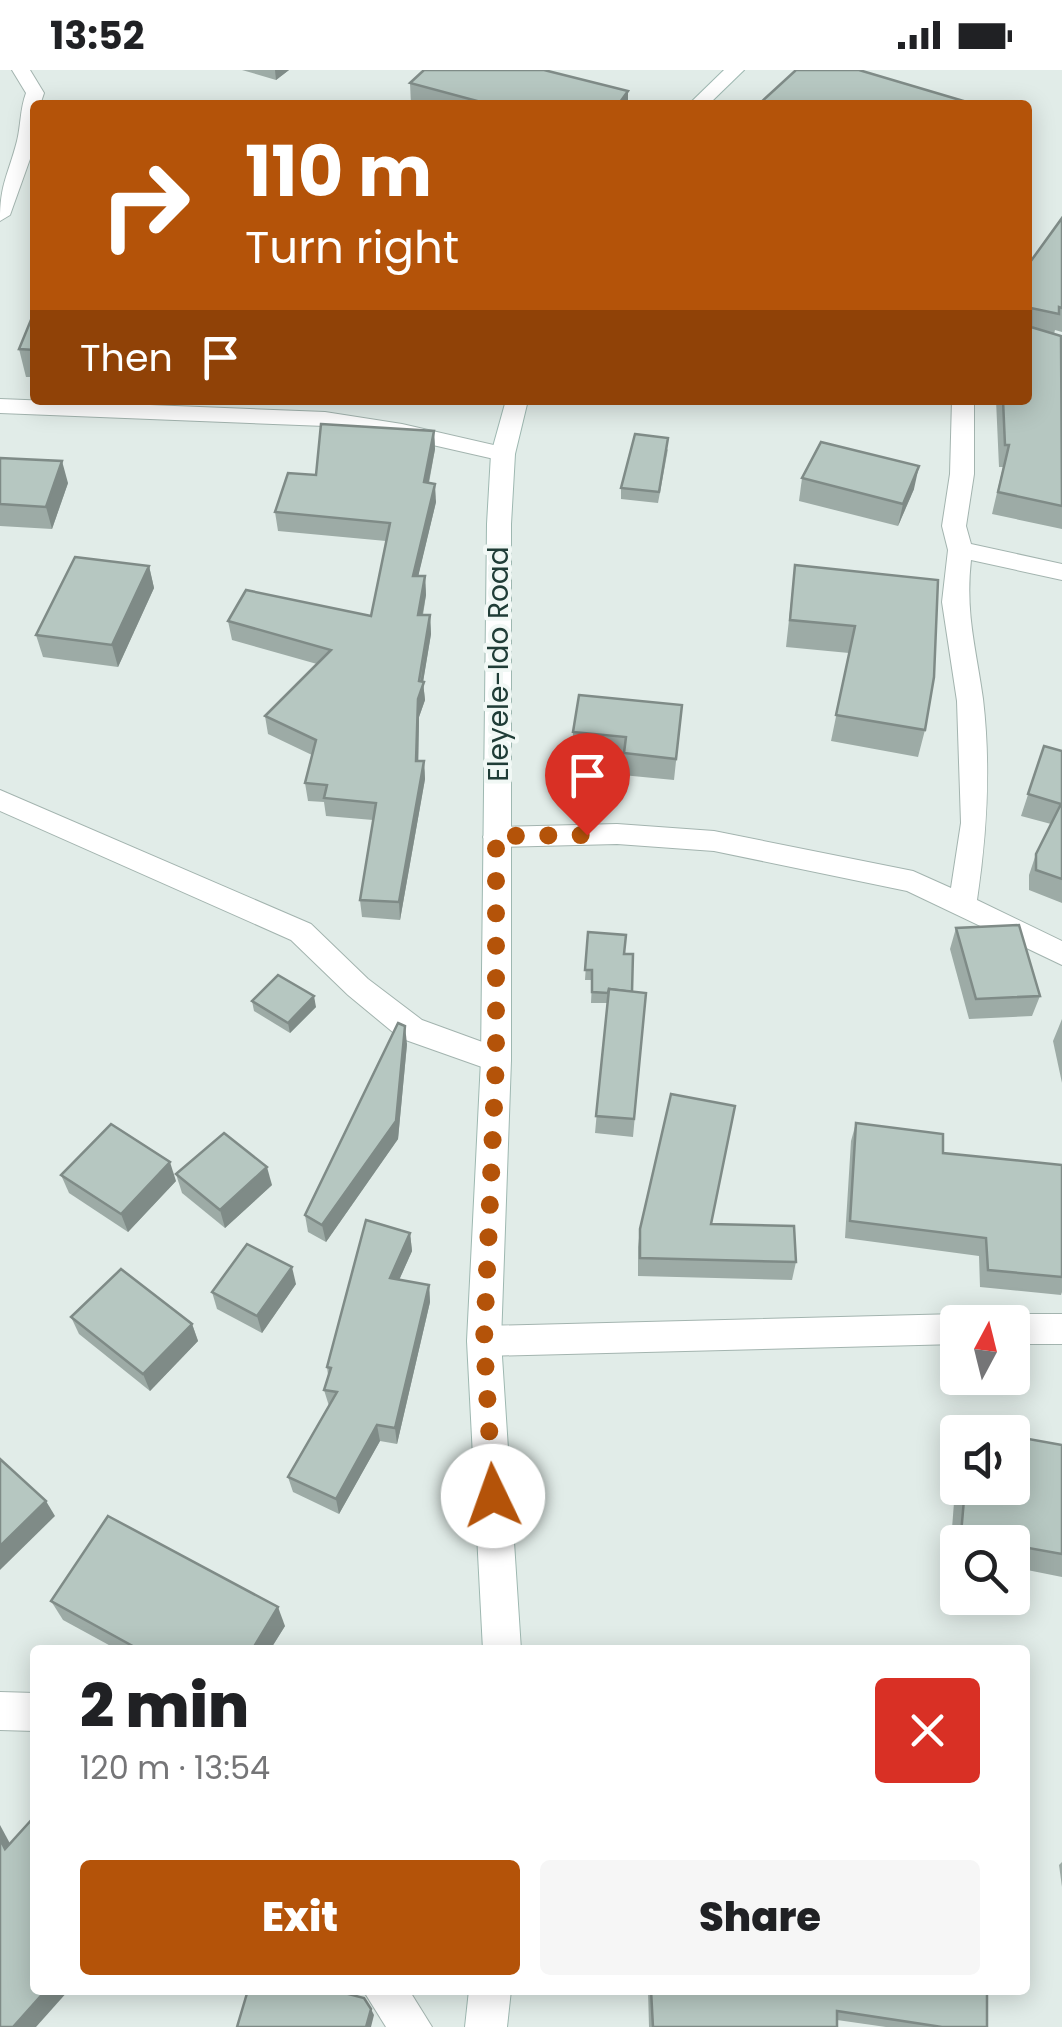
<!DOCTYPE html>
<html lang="en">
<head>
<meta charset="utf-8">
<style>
  body { margin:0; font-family:Poppins,sans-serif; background:#f6f6f6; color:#202124; height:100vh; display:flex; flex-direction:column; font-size:38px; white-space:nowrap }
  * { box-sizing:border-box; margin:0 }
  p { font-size:32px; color:#757577 }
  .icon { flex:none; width:55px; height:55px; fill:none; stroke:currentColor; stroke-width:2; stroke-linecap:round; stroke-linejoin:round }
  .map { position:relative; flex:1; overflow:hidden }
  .sheet { position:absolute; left:30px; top:1575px; width:1000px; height:350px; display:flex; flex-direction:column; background:#fff; border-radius:10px; box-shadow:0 5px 25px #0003 }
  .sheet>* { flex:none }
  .guide { position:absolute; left:30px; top:30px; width:1002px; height:305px; border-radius:10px; box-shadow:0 5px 25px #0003; background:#b45309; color:#fff; overflow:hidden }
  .needle { width:65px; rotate:7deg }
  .tools { position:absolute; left:940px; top:1235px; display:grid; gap:20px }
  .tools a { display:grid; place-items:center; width:90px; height:90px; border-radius:10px; background:#fff; box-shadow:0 5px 25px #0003; font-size:50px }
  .pin { position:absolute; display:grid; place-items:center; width:85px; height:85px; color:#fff; margin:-102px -42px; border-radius:50% 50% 50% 0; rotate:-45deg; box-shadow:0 0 10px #0007 }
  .pin .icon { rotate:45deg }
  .me { position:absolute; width:110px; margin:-55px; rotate:357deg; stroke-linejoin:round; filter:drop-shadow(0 0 8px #0008) }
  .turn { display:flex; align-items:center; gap:35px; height:210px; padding:0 50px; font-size:45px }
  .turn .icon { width:130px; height:130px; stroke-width:2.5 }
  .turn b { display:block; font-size:70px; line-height:85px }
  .then { display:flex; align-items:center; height:95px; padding:0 50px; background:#0003; gap:20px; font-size:38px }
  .round { display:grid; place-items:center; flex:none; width:105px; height:105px; border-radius:10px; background:#f6f6f6 }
  .summary { display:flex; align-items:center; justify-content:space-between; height:170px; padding:0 50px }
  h1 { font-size:60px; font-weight:800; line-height:75px }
  .primary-button { display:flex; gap:20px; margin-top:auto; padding:20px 50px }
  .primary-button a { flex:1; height:115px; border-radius:10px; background:#b45309; color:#fff; font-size:40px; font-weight:800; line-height:115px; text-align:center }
  .primary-button a+a { background:#f6f6f6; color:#202124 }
  .status { display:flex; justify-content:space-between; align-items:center; height:70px; padding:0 50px; background:#fff; direction:ltr }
  .status svg { height:28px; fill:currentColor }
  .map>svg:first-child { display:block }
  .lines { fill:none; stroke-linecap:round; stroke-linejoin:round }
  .minor-casing { stroke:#a3b4af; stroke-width:2 }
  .secondary-casing { stroke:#9eb8b1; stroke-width:2 }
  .minor { fill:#fff; fill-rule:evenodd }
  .secondary { fill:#fff; fill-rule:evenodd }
  .wall { fill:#9daba6 }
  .shaded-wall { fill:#7f8b87 }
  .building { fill:#b6c7c1; stroke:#7f8b87; stroke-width:2.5 }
  .route { stroke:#b45309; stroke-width:18; stroke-dasharray:0 32.4 }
  .labels { text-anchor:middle; stroke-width:8; stroke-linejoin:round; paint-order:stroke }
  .street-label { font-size:28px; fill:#203d37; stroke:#f1f8f5 }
</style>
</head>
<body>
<div class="status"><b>13:52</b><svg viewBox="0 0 49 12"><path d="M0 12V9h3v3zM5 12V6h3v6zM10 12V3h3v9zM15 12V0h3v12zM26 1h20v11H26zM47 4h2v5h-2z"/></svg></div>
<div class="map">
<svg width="1062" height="1957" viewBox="0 0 1062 1957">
  <rect width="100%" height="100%" fill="#e1ece8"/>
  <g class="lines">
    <defs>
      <g id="minor">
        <path d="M12 0H30L44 23 40 35H35V75L10 145 0 151C0 113 8 106 17 71 21 55 20 39 26 23Z"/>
        <polygon points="0,329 325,342 402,354 511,379 515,384 503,391 402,368 325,356 0,343"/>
        <path d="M952 330H974V404L966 456 971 474 1062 494V510L971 490C965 543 976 578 983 629 991 697 987 763 977 830L1062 871V895L907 821 714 781 617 774 497 777 487 774 483 767 487 760 497 757 617 754 714 761 913 801 951 818 961 753 957 631 942 532 948 480 942 456 950 404Z"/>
        <polygon points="0,720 311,854 368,909 422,950 507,981 511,990 507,999 496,1002 400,968 348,925 291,870 0,741"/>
        <polygon points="958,1244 972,1252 958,1252 958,1274 484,1286 472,1282 467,1271 472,1260 484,1256"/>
        <polygon points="1012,1244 1062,1244 1062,1274 1012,1274 1012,1252 998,1252"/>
        <polygon points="0,1622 35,1623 35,1661 0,1660"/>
        <polygon points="363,1920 409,1920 432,1957 386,1957"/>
      </g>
      <g id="secondary">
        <polygon points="724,0 744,0 708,35 688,35"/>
        <polygon points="506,330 528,330 515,384 511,454 511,990 501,1271 521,1580 483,1580 467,1271 481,990 487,454 491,384"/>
        <polygon points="469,1920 511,1920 507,1957 465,1957"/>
      </g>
    </defs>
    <!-- minor casing -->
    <use href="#minor" class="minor-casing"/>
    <!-- secondary casing -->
    <use href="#secondary" class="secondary-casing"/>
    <!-- minor -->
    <use href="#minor" class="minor"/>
    <!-- secondary -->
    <use href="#secondary" class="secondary"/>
  </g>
  <!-- wall -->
  <g class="wall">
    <polygon points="242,0 289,0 276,10"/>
    <polygon points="410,13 628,35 411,35"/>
    <polygon points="1062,148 1062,262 1055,260 1054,264 1062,277 1062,459 992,444 1003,397 999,397 996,330 1028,330 1028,195"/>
    <polygon points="35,246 35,307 26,307 19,279"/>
    <polygon points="434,361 435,379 429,413 436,432 418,506 425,506 426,525 423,545 430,545 431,564 423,612 425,630 419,647 418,691 424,691 425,709 400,850 362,847 360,830 373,750 326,746 324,732 308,731 305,713 312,685 268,664 265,646 317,594 232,570 228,551 371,546 386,471 278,461 275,442 316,405"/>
    <polygon points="668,379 658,433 621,429 621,418"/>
    <polygon points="0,388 68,413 52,459 0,456"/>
    <polygon points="802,408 914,419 898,456 799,431"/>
    <polygon points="795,495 938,510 925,660 918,687 831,671 849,583 786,577"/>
    <polygon points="149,496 154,518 118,597 43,587 36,565"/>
    <polygon points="682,635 674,710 622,705 623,689 572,684 573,662"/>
    <polygon points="1044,676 1062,681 1062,833 1029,820 1029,805 1036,784 1051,754 1021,746"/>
    <polygon points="956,858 1040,926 1032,946 969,949 950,879"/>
    <polygon points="588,862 624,884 632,922 646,923 633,1067 595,1063 607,933 591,933 592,910 585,910"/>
    <polygon points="252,931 316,937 290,963 254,941"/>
    <polygon points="1062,949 1062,1013 1053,971"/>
    <polygon points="407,974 398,1069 326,1172 308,1162 305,1145"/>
    <polygon points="856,1053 943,1083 1062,1095 1062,1222 1061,1225 980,1217 979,1186 845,1168 851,1071"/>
    <polygon points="176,1104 272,1115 225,1158 182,1123"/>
    <polygon points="61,1105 176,1111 128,1162 69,1123"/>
    <polygon points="712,1154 796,1192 792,1210 638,1206 638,1177 640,1159"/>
    <polygon points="410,1163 412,1181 399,1210 429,1215 430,1232 397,1374 380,1371 339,1444 293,1422 288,1407 329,1336 324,1320 328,1305 327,1297"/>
    <polygon points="296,1214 262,1263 217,1239 212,1222"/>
    <polygon points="71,1247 192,1254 198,1271 150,1321 79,1264"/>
    <polygon points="1062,1375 1062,1507 1012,1497 1012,1472 958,1472 958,1486 950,1484 958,1381 958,1418 1012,1418"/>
    <polygon points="51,1531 285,1556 270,1580 118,1580 63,1550"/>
    <polygon points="1062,1792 1062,1817 1059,1795"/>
    <polygon points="648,1920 987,1920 987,1957 886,1957 837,1950 837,1957 649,1957"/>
  </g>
  <!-- shaded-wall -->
  <g class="shaded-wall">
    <polygon points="275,0 289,0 276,10"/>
    <polygon points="628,21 628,35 618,35"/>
    <polygon points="434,361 435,379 425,431 424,412"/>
    <polygon points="62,391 68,413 52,459 46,437"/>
    <polygon points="919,396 914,419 898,456 903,434"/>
    <polygon points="435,414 436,432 414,524 413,506"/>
    <polygon points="149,496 154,518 118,597 112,575"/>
    <polygon points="425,506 426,525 419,563 418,545"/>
    <polygon points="430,545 431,564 423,612 425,630 419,647 418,709 416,691 418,629"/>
    <polygon points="424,691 425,709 400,850 399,832"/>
    <polygon points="314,926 316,937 290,963 288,953"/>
    <polygon points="405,956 407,974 398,1069 326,1172 322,1155"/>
    <polygon points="170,1092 176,1111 128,1162 121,1144"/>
    <polygon points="267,1097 272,1115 225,1158 220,1140"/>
    <polygon points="410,1163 412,1181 392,1226 390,1208"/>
    <polygon points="292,1197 296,1214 262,1263 257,1246"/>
    <polygon points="429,1215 430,1232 397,1374 395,1358"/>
    <polygon points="192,1254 198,1271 150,1321 143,1304"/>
    <polygon points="377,1355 380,1371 339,1444 336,1429"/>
    <polygon points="46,1431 55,1446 0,1500 0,1476"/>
    <polygon points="278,1537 285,1556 270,1580 252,1580"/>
    <polygon points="0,1755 20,1792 5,1779 0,1769"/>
    <polygon points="46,1920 69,1920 36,1957 13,1957"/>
    <polygon points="371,1939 374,1945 371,1957 366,1957"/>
  </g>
  <!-- building -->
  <g class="building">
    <polygon points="424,0 544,0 628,21 618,35 492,35 410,13"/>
    <polygon points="796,0 859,0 977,35 758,35"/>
    <polygon points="1062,148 1062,238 1059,237 1059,244 1031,238 1031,257 1061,266 1062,436 998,422 1009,375 1005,375 1003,330 1028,330 1028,195"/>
    <polygon points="33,245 35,246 35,280 19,279"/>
    <polygon points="321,354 434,361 424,412 435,414 413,506 425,506 418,545 430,545 419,611 424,612 418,629 416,691 424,691 399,832 360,830 376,733 324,728 327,715 305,713 316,670 265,646 331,580 228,551 246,520 371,546 390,453 275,442 288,403 316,405"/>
    <polygon points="635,364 668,368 659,422 621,418"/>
    <polygon points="821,372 919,396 903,434 802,408"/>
    <polygon points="0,388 62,391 46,437 0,434"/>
    <polygon points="75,487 149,496 112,575 36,565"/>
    <polygon points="795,495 938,510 934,607 925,660 836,645 855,556 790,550"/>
    <polygon points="579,625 682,635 676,689 624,683 626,667 573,662"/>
    <polygon points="1044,676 1062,681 1062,809 1036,800 1036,784 1061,734 1028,724"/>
    <polygon points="1019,855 1040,926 976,929 956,858"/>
    <polygon points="588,862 626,865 624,884 633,884 632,922 609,919 608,923 592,922 592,900 585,900"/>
    <polygon points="278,905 314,926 288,953 252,931"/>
    <polygon points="609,919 646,923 634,1049 596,1046"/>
    <polygon points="398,953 405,956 396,1051 322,1155 305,1145"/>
    <polygon points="671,1024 735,1036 711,1154 794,1156 796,1192 640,1188 640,1159"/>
    <polygon points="856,1053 943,1064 943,1083 1062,1095 1062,1207 988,1200 986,1168 850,1151"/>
    <polygon points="111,1054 170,1092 121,1144 61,1105"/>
    <polygon points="224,1063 267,1097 220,1140 176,1104"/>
    <polygon points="366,1150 410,1163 390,1208 429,1215 395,1358 377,1355 336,1429 288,1407 337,1322 324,1320 331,1298 327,1297"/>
    <polygon points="247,1174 292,1197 257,1246 212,1222"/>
    <polygon points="121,1199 192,1254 143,1304 71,1247"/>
    <polygon points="969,1357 995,1362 968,1362"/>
    <polygon points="1012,1366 1062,1375 1062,1484 1012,1475 1012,1472 1002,1472 961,1464 965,1418 1012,1418"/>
    <polygon points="0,1389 46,1431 0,1476"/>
    <polygon points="108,1446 278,1537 252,1580 140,1580 51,1531"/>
    <polygon points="35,1746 35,1920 46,1920 13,1957 0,1957 0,1769 5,1779"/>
    <polygon points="248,1920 333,1920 364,1928 371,1939 366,1957 237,1957"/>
    <polygon points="651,1920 987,1920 987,1957 942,1957 837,1941 837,1957 653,1957"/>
  </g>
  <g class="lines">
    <!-- route -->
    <polyline class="route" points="493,1426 484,1271 496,990 496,766 587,765"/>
  </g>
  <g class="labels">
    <!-- street labels -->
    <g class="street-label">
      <text transform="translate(498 594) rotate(-90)" y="10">Eleyele-Ido Road</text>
    </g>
  </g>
</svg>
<div class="tools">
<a><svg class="needle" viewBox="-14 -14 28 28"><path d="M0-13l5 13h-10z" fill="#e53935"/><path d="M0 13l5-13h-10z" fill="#757577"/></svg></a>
<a><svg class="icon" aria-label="sound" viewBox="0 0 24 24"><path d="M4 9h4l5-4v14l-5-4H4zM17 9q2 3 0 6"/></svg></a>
<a><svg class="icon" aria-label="search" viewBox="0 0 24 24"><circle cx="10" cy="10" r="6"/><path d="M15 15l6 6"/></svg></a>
</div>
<div class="pin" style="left:587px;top:765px;background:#d93025"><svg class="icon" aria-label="arrive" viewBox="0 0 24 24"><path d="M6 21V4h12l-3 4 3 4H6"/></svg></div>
<svg class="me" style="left:493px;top:1426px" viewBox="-20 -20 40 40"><circle r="19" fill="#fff"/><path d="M0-13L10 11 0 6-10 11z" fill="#b45309"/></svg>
<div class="guide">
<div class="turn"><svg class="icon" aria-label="right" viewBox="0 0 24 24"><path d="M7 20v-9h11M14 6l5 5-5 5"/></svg><div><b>110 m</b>Turn right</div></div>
<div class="then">Then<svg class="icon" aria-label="arrive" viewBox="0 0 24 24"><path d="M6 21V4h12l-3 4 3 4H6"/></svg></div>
</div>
<section class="sheet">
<div class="summary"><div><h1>2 min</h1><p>120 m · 13:54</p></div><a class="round" style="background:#d93025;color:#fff"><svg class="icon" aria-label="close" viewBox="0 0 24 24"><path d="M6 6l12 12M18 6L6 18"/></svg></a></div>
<div class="primary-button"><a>Exit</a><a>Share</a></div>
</section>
</div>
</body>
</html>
